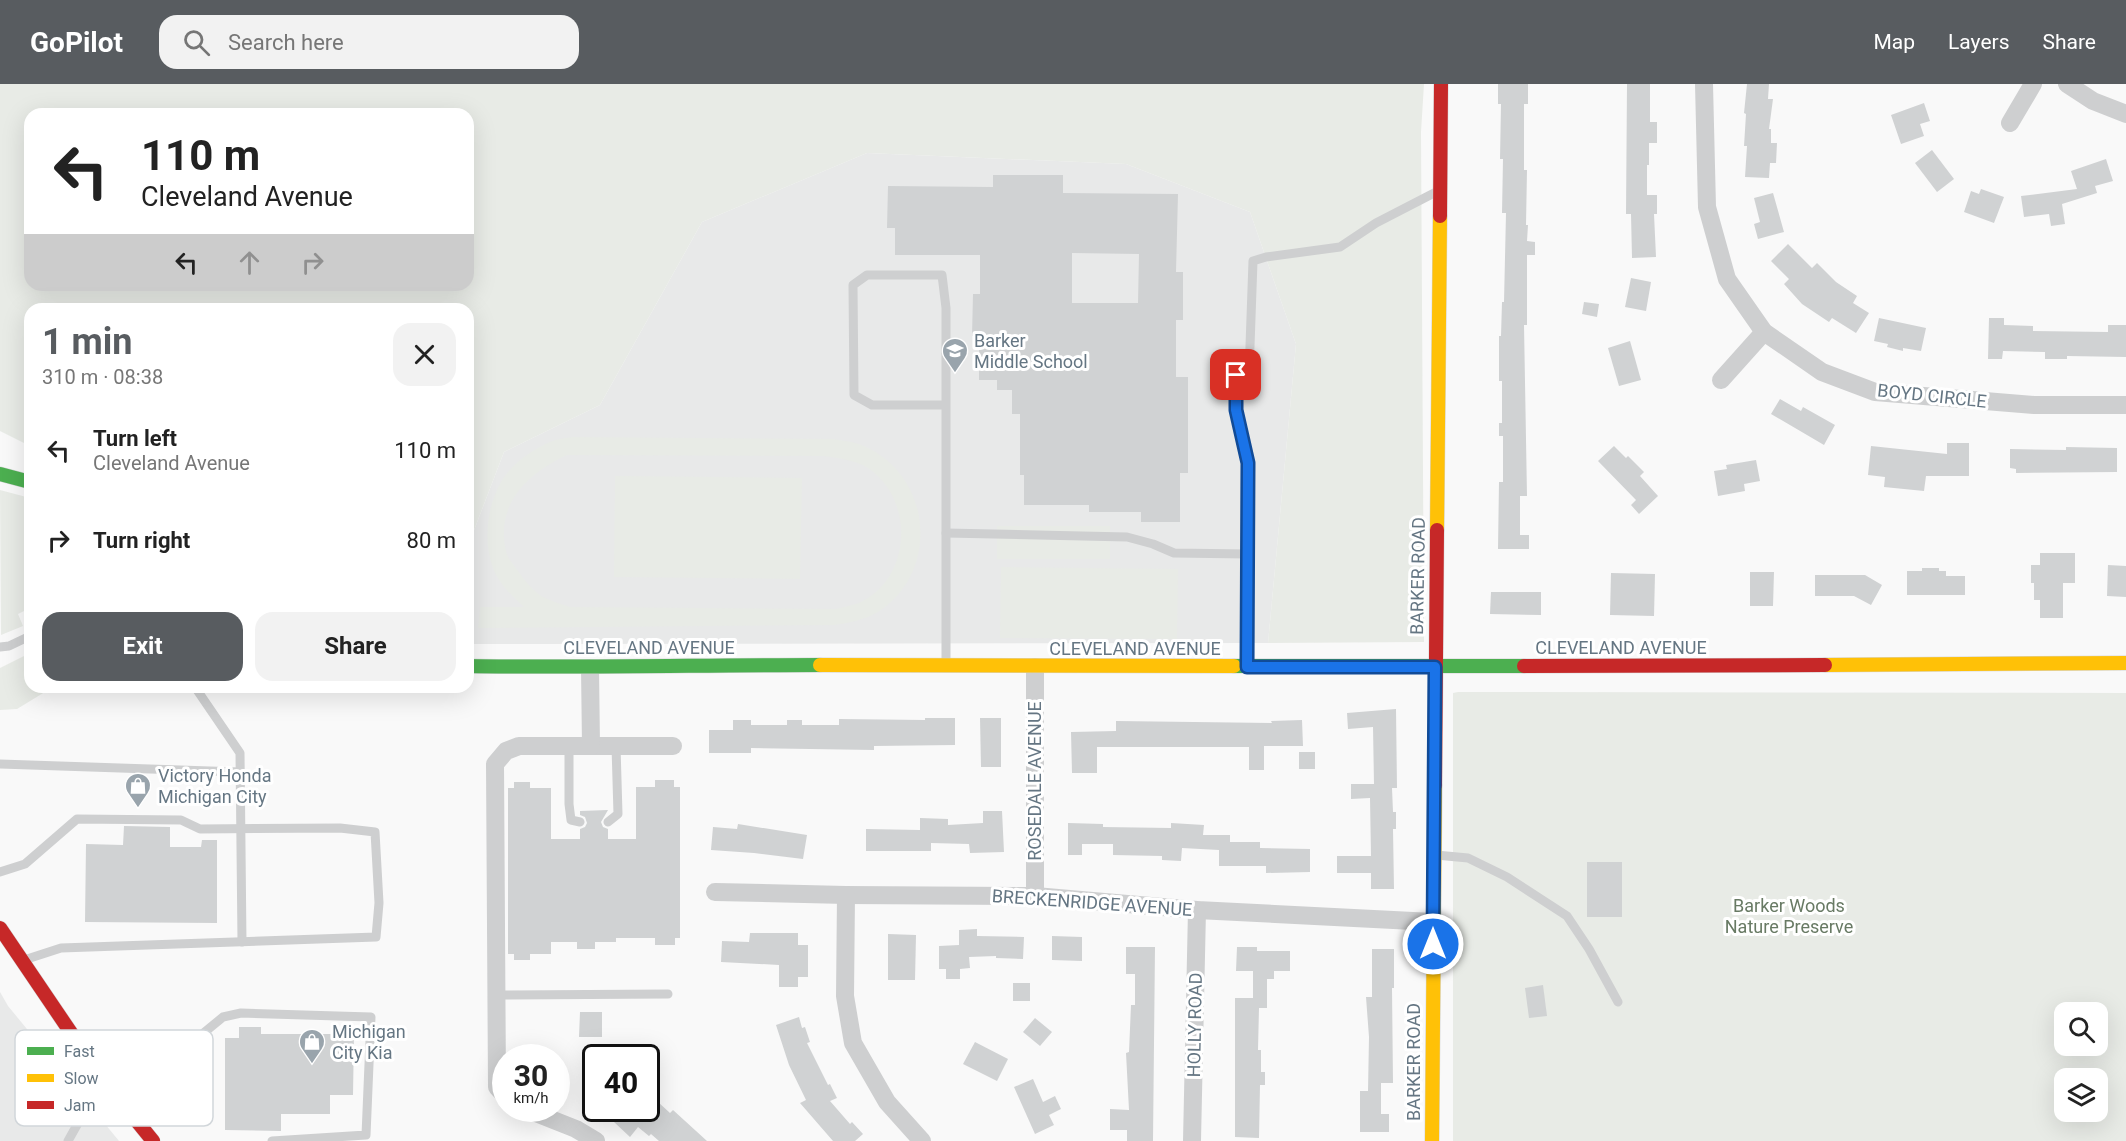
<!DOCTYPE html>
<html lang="en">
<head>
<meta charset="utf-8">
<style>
  body { margin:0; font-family:Roboto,sans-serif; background:#f2f2f2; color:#222; height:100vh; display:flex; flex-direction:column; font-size:22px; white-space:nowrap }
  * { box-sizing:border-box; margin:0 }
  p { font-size:20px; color:#767676 }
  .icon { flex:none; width:33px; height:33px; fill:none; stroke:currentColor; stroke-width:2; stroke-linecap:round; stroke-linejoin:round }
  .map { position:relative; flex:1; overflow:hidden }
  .side { position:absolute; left:24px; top:219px; width:450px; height:390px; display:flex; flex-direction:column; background:#fff; border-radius:18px; box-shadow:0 6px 24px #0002 }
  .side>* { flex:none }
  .guide { position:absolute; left:24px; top:24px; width:450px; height:183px; border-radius:18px; box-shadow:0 6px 24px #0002; background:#fff; color:#222; overflow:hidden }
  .tools { position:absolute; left:2054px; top:918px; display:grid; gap:12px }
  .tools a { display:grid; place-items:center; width:54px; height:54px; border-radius:12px; background:#fff; box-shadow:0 6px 24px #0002; font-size:30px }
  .speed { position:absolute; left:492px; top:960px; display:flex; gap:12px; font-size:30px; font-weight:700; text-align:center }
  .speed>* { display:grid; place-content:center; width:78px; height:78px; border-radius:50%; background:#fff; box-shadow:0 6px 24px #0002; line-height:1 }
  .speed small { font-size:15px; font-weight:400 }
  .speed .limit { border:3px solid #111; border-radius:9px; background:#fff; color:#111 }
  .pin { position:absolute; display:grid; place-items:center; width:51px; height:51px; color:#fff; margin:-26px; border-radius:12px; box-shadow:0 3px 9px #0006 }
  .me { position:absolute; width:66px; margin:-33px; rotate:0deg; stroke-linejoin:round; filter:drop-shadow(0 0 4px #0008) }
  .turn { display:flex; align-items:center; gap:21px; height:126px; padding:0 18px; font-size:27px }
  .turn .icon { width:78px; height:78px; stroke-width:2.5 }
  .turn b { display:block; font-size:42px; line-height:51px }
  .lanes { display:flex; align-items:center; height:57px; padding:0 18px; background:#0003; justify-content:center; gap:30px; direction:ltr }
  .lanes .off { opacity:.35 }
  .round { display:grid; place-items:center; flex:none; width:63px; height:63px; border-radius:18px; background:#f2f2f2 }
  .head { display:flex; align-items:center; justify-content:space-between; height:102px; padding:0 18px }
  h1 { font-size:36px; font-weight:700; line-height:45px; color:#585c60 }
  .button { display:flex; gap:12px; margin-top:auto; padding:12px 18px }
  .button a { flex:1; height:69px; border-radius:18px; background:#585c60; color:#fff; font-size:24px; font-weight:700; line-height:69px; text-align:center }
  .button a+a { background:#f2f2f2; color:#222 }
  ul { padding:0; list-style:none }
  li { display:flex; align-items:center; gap:18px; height:90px; padding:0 18px }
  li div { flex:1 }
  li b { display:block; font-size:22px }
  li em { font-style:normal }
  header { display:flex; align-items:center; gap:36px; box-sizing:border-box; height:84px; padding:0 30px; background:#585c60; color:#fff }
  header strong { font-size:28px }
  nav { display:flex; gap:33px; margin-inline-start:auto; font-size:21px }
  .search { width:420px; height:54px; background:#f2f2f2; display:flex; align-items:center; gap:15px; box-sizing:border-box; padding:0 21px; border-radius:18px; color:#767676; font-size:22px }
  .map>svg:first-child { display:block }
  .built { fill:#e8e9e9 }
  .green { fill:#e8ebe6; fill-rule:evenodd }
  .building { fill:#d0d2d3; fill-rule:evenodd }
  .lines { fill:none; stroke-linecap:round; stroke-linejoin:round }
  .fast-casing { stroke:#d5d6d7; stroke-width:15 }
  .slow-casing { stroke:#d5d6d7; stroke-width:15 }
  .jam-casing { stroke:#d5d6d7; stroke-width:15 }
  .lane { stroke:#cecfd0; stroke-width:9 }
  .street { stroke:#cecfd0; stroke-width:18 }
  .fast { stroke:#4caf50; stroke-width:14 }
  .slow { stroke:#ffc107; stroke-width:14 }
  .jam { stroke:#c62828; stroke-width:14 }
  .route-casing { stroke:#114b97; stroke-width:15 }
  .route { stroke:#1a73e8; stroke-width:10 }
  .labels { text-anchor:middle; stroke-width:6; stroke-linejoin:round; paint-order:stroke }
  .poi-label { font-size:18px; fill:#657683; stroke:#fff; text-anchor:start }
  .street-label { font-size:18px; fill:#657683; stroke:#fff }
  .park-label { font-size:18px; fill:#687a64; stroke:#fff }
  .key { fill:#fff; stroke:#d1d6da; stroke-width:1.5 }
  .key-label { font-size:16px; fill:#657683 }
</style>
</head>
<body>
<header>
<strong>GoPilot</strong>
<div class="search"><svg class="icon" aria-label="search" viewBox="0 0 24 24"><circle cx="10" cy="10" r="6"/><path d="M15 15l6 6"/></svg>Search here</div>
<nav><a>Map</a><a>Layers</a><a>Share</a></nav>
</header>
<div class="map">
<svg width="2126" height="1057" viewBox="0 0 2126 1057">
  <rect width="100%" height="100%" fill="#f9f9f9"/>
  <!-- built -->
  <g class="built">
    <polygon points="867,69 1126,80 1250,128 1296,260 1268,559 468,560 468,462 504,368 600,321 702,138"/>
    <polygon points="0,908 8,922 119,1057 0,1057"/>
  </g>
  <!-- green -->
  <g class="green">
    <path d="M0 0H1424L1421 48 1424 558 1268 559 1296 260 1250 128 1126 80 867 69 702 138 600 321 504 368 468 462V225H30V362L0 347ZM30 30H468V201H30Z"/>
    <path d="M573 353 833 355C845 357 857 358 868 364 933 396 939 489 878 528 864 536 849 539 834 541L478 544 480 523H524C512 512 499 500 493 484 483 457 487 423 501 398 511 380 532 366 550 358 557 355 566 354 573 353ZM567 371 823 372C838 374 855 376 868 384 914 415 912 491 863 517 855 521 844 523 836 525L570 523C561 520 551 517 543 513 534 508 524 496 518 487 514 481 507 474 506 467 495 420 528 389 567 371Z"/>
    <polygon points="615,392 802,394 800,495 614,493"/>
    <polygon points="0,406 30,414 30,524 18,530 23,542 1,551"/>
    <rect x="997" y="442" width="113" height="33"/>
    <polygon points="1001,483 1178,485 1177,555 1000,554"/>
    <polygon points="30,569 30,603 53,603 17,625 0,626 0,584"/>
    <path d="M1458 608 2126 609V1057H1453V609ZM2064 928H2097V962H2064ZM2064 994H2097V1028H2064Z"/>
  </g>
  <!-- building -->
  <g class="building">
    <polygon points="1498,0 1528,0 1528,20 1524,20 1524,86 1527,86 1526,141 1528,141 1527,157 1535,158 1535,171 1527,171 1527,241 1524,241 1527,412 1520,412 1520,451 1529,451 1529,465 1498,465 1499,398 1503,398 1503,352 1499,352 1499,339 1502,339 1502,297 1499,297 1499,252 1501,252 1502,218 1504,218 1506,129 1502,129 1503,75 1500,75 1501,20 1498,20"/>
    <polygon points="1627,0 1650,0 1650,38 1657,38 1657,59 1649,59 1649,81 1647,81 1647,111 1657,111 1657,130 1654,130 1656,173 1632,174 1631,130 1626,130"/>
    <polygon points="1747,0 1769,0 1768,15 1773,15 1769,45 1771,45 1771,59 1777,59 1776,79 1770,79 1769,94 1745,93 1747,62 1744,62 1746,30 1744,29"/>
    <polygon points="1924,19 1930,37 1920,40 1924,52 1901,60 1891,31"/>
    <polygon points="1932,66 1954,95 1937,108 1915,79"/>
    <polygon points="2106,75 2113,97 2095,102 2097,109 2062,120 2065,140 2051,142 2049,130 2024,133 2021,112 2077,105 2071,87"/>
    <path d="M993 91H1063V109L1178 110 1176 188H1183V236H1176V293H1188V389H1180V438H1141V428H1089V421H1024V391H1020V330H1012V306H997V296H979V252H972L973 210H980V171H895V144H887L888 102 993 103ZM1072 169 1139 170 1138 219H1072Z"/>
    <polygon points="1981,105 2004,113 1994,139 1964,128 1971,107 1979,110"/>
    <polygon points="1773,109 1784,148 1758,155 1754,140 1760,138 1754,114"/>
    <polygon points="1788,160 1812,184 1817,179 1836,198 1857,212 1853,219 1869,229 1856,249 1832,234 1829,238 1802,220 1784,200 1789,195 1771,177"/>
    <polygon points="1631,194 1651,198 1646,227 1625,223"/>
    <polygon points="1584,218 1599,220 1597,233 1582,230"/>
    <polygon points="1879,234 1926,244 1921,267 1903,264 1903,267 1887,263 1888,260 1874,257"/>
    <polygon points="1989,234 2004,234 2004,241 2033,242 2033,247 2108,248 2108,241 2126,241 2126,273 2067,272 2067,275 2045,275 2045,268 2003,267 2002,275 1988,275"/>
    <polygon points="1630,257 1641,296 1619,302 1608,264"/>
    <polygon points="1780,315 1801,327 1803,323 1835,341 1824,361 1771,330"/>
    <polygon points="1947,359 1969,359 1969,392 1926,392 1924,407 1884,403 1885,393 1868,391 1871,362 1947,370"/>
    <polygon points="1614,362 1626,374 1628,372 1644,388 1640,392 1658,412 1639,430 1631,421 1636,416 1598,377"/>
    <polygon points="2066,363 2117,364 2117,388 2016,389 2016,385 2010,384 2010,365 2066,366"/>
    <polygon points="1756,376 1760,397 1744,400 1745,407 1718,412 1714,387 1727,385 1726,381"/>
    <polygon points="2040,469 2075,469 2075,499 2063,499 2063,534 2040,534 2040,516 2034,516 2034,499 2031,499 2031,481 2040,481"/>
    <polygon points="2108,481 2126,482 2126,513 2107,512"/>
    <polygon points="1922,484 1939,484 1939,487 1946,487 1946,492 1965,492 1965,511 1907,511 1907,487 1922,487"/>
    <polygon points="1750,488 1774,488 1773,522 1750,522"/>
    <polygon points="1611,489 1655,490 1654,532 1610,531"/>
    <polygon points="1815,491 1865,491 1882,501 1871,521 1854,512 1815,512"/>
    <polygon points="1491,508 1541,508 1541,531 1490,530"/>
    <polygon points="1396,625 1397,704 1392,704 1393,728 1396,728 1396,745 1393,745 1394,805 1371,805 1371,789 1337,789 1337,772 1371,772 1370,714 1351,715 1351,700 1374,700 1373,643 1348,645 1347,629"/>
    <polygon points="925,634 955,634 955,661 874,662 874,666 751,664 751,669 709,669 709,646 733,646 733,636 751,636 751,641 787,641 787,636 802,636 802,641 839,641 839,635 925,636"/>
    <polygon points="980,634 1001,634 1001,683 981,683"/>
    <polygon points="1302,636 1303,662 1264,662 1264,686 1249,686 1249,663 1097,663 1097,689 1072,689 1071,648 1116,647 1116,637 1272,639 1271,637"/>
    <rect x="1299" y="668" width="16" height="17"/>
    <polygon points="655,696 674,696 674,703 680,703 680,854 675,854 675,861 655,861 655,854 616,854 616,858 595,858 595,865 577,865 577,858 551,858 551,870 530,870 530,876 514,876 514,870 508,870 508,704 514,704 514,698 530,698 530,704 551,704 551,755 580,755 580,745 585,743 587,739 585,733 580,731 580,727 608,726 601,738 603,743 608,745 608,755 636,755 636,703 655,703"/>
    <polygon points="983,727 1002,727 1004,768 970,769 969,760 931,759 931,767 866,767 866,745 920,746 920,734 948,735 948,741 983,739"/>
    <polygon points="1068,739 1103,740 1103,743 1171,744 1171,739 1204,741 1203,751 1230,751 1230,758 1260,758 1260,764 1310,765 1310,788 1266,789 1266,782 1219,782 1219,766 1182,764 1181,777 1162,776 1162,772 1113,771 1113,760 1082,760 1082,771 1068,771"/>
    <polygon points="738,740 807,751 803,775 754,769 711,766 713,743 737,745"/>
    <polygon points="124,742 170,743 170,763 201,763 202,756 217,756 217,839 85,838 86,760 123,761"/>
    <rect x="1587" y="778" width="35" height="55"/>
    <polygon points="977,845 977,852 1024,853 1023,875 996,874 996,872 969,873 970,884 960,885 960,895 946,895 946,885 939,885 939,862 959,861 959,846"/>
    <polygon points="750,849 798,849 798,861 808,861 808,893 798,893 798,903 779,903 779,881 721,878 722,857 749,858"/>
    <polygon points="888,850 916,851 915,896 888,896"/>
    <polygon points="1052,852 1082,853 1082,877 1052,876"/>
    <polygon points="1126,863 1155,863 1153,1057 1127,1057 1127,1046 1110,1046 1110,1025 1129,1026 1126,969 1129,968 1131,921 1135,921 1135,890 1126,890"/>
    <polygon points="1237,863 1257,863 1257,867 1290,867 1290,887 1274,887 1274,895 1267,895 1267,924 1259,924 1258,966 1261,966 1261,988 1265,988 1265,1001 1260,1001 1259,1054 1235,1053 1235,914 1253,914 1253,887 1236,887"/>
    <polygon points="1372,865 1394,865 1394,904 1392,904 1393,999 1381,999 1381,1030 1389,1030 1389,1048 1360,1048 1360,1007 1368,1007 1369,953 1366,913 1372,913"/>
    <rect x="1013" y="899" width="17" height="18"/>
    <polygon points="1543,901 1547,932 1529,934 1525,904"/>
    <polygon points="580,928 602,928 602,953 579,953"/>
    <polygon points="799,933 802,944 805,943 810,958 807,959 828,1001 830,1000 837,1014 830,1017 850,1040 852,1038 863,1050 855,1057 833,1057 800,1019 806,1016 789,981 776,941"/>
    <polygon points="1035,934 1052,948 1040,962 1023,948"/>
    <polygon points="239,943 261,943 261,950 354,950 353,1011 330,1011 330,1030 281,1030 281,1047 225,1046 225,954 239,954"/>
    <polygon points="975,958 1008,975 997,997 963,980"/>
    <polygon points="1033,995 1043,1018 1055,1012 1061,1025 1049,1031 1054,1041 1035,1050 1014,1003"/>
    <polygon points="646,1007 670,1029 673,1026 707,1057 659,1057 651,1050 649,1052 638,1043 630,1053 614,1038 626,1024 646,1024"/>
  </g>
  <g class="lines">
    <defs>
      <g id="fast">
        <polyline points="0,390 30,398"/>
        <path d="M468 582C585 584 703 581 820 581"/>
        <polyline points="1234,582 1524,582"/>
      </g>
      <g id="slow">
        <polyline points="1437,446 1440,132"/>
        <polyline points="820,581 1234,582"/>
        <polyline points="1825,581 2126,579"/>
        <polyline points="1432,1057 1435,701"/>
      </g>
      <g id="jam">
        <polyline points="1440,132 1441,0"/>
        <polyline points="1524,582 1825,581"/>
        <polyline points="1435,701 1437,446"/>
        <polyline points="0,844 101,993 153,1057"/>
      </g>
    </defs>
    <!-- fast casing -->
    <use href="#fast" class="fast-casing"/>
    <!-- slow casing -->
    <use href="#slow" class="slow-casing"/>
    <!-- jam casing -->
    <use href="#jam" class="jam-casing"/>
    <!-- lane -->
    <g class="lane">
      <polyline points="946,449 1127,453 1153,460 1174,469 1247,470"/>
      <polyline points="0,563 9,562 30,552"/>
      <polyline points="946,580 946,224 942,191 867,191 853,201 854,311 872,321 946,321"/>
      <polyline points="1247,581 1247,379 1236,326 1236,291 1249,290 1253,177 1266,173 1340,163 1376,139 1438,107"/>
      <polyline points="195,603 240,669 242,858"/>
      <polyline points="569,662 569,720 571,736 580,738"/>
      <polyline points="0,680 240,688"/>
      <polyline points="608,738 618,730 616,662"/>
      <polyline points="1436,771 1468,774 1507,793 1567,832 1589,865 1618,918"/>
      <polyline points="0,788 25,780 77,735 181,736 200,745 340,744 375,748 379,819 376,853 61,864 24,876"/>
      <polyline points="497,911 668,910"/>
      <polyline points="122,1016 223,933 241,929 371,933 366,1051 272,1057"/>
      <polyline points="68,1057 82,1032 108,1009"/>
    </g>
    <!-- street -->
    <g class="street">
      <polyline points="1704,0 1707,123 1727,195 1764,248 1822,288 1875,308 2034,321 2126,321"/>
      <polyline points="2067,0 2093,17 2126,30"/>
      <polyline points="2010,39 2033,0"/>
      <polyline points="1721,296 1764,248"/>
      <polyline points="591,662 673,662"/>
      <polyline points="715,808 846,811 1035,812 1197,826 1433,838"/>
      <polyline points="846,811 845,912 853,959 887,1018 922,1057"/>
      <polyline points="1035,812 1035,583"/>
      <polyline points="506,1013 497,1003 495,680 506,667 519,662 591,662 590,584"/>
      <polyline points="523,1024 576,1045 596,1057"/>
      <polyline points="1192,1057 1197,826"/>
    </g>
    <!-- fast -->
    <use href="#fast" class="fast"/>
    <!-- slow -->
    <use href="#slow" class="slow"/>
    <!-- jam -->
    <use href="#jam" class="jam"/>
  </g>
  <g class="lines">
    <defs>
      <polyline id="route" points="1236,291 1236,326 1248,379 1247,583 1435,583 1433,860"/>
    </defs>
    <!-- route casing -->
    <use href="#route" class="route-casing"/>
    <!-- route -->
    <use href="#route" class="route"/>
  </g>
  <!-- icons -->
  <defs>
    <symbol id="school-pin" viewBox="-11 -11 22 30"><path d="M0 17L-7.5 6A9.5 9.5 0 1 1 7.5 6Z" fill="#99a4ac" stroke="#fff"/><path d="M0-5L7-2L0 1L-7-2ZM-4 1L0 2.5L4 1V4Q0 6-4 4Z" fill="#fff"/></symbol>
    <symbol id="shop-pin" viewBox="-11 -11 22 30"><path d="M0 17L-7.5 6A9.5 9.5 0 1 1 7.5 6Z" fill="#99a4ac" stroke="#fff"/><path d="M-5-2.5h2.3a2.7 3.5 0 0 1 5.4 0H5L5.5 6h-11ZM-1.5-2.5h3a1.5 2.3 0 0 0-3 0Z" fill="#fff"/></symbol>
  </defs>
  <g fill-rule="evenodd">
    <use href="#school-pin" x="940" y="252" width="30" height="40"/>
    <use href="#shop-pin" x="123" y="687" width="30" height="40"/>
    <use href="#shop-pin" x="297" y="943" width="30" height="40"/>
  </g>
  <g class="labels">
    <!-- poi labels -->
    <g class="poi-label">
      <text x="974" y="263">Barker<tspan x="974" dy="21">Middle School</tspan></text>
      <text x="158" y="698">Victory Honda<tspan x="158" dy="21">Michigan City</tspan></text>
      <text x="332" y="954">Michigan<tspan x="332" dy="21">City Kia</tspan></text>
    </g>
    <!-- street labels -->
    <g class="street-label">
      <text transform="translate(1932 312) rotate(6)" y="6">BOYD CIRCLE</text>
      <text transform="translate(1418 492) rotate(-89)" y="6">BARKER ROAD</text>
      <text x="649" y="570">CLEVELAND AVENUE</text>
      <text x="1621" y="570">CLEVELAND AVENUE</text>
      <text x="1135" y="571">CLEVELAND AVENUE</text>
      <text transform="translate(1035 697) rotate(-90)" y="6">ROSEDALE AVENUE</text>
      <text transform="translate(1092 819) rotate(4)" y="6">BRECKENRIDGE AVENUE</text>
      <text transform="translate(1195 941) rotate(-89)" y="6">HOLLY ROAD</text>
      <text transform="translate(1414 978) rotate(-90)" y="6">BARKER ROAD</text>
    </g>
    <!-- park labels -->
    <g class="park-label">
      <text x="1789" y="828">Barker Woods<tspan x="1789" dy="21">Nature Preserve</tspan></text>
    </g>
  </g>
  <!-- legend -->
  <rect x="15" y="946" width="198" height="96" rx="9" class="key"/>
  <rect x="27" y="963" width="27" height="8" fill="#4caf50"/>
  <rect x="27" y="990" width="27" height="8" fill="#ffc107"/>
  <rect x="27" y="1017" width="27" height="8" fill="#c62828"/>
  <g class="key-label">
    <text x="64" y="973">Fast</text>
    <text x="64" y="1000">Slow</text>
    <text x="64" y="1027">Jam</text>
  </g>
</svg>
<div class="tools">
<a><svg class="icon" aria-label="search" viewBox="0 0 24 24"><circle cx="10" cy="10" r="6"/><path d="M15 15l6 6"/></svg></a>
<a><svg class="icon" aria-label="layers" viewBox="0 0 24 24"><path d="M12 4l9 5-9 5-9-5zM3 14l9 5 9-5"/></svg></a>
</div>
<div class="speed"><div>30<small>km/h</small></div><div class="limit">40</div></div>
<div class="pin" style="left:1236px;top:291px;background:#d93025"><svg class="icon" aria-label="arrive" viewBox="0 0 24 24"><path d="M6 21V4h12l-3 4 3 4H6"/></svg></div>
<svg class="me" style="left:1433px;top:860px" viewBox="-20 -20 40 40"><circle r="17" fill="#1a73e8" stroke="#fff" stroke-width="3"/><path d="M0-11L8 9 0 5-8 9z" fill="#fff"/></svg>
<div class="guide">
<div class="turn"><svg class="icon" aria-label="left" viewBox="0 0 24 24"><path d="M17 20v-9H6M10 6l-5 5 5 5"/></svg><div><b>110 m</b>Cleveland Avenue</div></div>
<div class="lanes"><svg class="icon" aria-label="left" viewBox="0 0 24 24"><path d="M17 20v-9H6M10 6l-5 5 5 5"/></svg><svg class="icon off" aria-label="ahead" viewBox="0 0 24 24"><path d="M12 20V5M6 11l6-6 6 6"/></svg><svg class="icon off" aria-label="right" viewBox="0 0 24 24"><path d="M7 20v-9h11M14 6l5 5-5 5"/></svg></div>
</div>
<section class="side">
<div class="head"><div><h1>1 min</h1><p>310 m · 08:38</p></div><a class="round"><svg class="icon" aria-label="close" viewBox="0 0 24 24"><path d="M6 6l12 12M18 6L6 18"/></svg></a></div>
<ul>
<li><svg class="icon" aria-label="left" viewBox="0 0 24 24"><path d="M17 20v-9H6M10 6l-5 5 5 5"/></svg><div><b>Turn left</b><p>Cleveland Avenue</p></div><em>110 m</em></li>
<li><svg class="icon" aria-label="right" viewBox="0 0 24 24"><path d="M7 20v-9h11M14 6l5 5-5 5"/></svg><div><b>Turn right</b></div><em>80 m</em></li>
</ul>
<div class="button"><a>Exit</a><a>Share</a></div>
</section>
</div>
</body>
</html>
